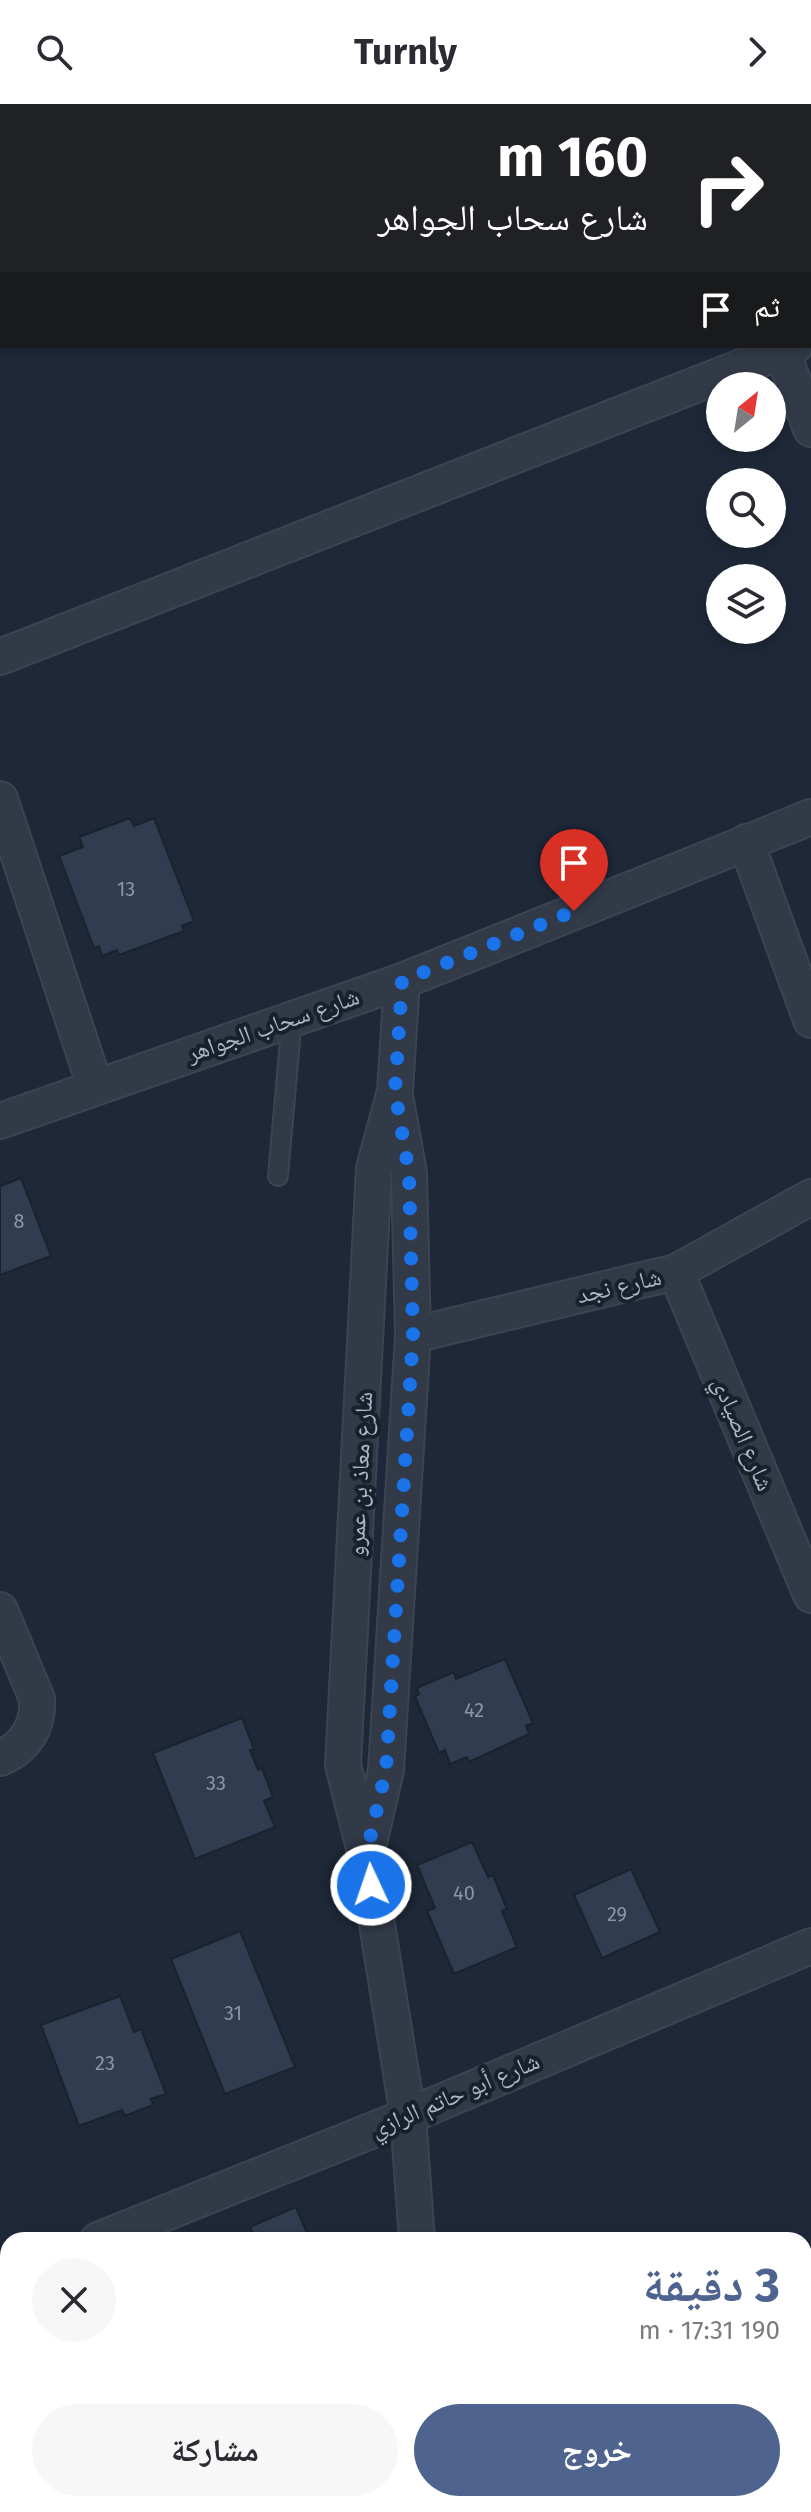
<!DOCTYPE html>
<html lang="ar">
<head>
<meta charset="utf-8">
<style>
  body { margin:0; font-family:"Fira Sans","Noto Naskh Arabic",sans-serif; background:#f7f7f7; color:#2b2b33; direction:rtl; height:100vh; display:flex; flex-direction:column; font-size:30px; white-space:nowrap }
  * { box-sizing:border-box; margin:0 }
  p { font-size:26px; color:#7c7c81 }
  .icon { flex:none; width:44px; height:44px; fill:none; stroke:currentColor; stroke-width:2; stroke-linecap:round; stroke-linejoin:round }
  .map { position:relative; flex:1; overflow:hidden; direction:ltr }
  .details { position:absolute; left:0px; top:2128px; width:812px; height:280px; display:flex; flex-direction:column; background:#fff; border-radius:24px 24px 0 0; box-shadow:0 4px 12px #0003; direction:rtl }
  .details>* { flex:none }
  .guide { position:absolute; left:0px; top:0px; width:812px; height:244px; box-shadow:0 4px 12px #0003; direction:rtl; background:#202124; color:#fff; overflow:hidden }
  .needle { width:52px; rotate:30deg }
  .buttons { position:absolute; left:706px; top:268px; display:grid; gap:16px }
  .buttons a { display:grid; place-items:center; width:80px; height:80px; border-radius:50%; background:#fff; box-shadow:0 4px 12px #0003; font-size:40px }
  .pin { position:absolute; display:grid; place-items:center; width:68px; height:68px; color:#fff; margin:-82px -34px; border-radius:50% 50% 50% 0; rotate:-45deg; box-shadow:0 0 8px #0007 }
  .pin .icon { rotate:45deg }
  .me { position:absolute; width:88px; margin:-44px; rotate:357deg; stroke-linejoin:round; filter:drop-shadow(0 0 6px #0008) }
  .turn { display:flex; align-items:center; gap:28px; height:168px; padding:0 32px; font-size:36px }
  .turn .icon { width:104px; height:104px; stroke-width:2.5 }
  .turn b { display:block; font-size:56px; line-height:68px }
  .then { display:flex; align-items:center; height:76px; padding:0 32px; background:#0003; gap:16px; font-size:30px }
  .round { display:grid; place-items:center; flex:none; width:84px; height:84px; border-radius:42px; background:#f7f7f7 }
  .headline { display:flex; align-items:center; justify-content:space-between; height:136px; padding:0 32px }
  h1 { font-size:48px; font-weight:700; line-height:60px; color:#4e638e }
  .cta { display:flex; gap:16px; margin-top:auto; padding:16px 32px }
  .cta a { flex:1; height:92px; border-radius:48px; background:#4e638e; color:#fff; font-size:32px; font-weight:700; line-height:92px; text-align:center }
  .cta a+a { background:#f7f7f7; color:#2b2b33 }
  header { display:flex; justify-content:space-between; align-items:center; height:104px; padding:0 32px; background:#fff; font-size:36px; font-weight:700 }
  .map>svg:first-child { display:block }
  .building { fill:#303c4f; stroke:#1a222e; stroke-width:2 }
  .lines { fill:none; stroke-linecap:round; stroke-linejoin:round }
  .lane-casing { stroke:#3c4452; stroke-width:22 }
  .street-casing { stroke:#3c4452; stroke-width:38 }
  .lane { stroke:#323a48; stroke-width:18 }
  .street { stroke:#323a48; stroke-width:34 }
  .route { stroke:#1a73e8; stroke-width:14; stroke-dasharray:0 25.2 }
  .labels { text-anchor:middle; stroke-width:8; stroke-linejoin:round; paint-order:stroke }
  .number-label { font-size:20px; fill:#8b95a6 }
  .street-label { font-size:24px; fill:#acb5c5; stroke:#18202c }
</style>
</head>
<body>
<header><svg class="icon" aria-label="forward" viewBox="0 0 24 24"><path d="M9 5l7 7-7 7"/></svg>Turnly<svg class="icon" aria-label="search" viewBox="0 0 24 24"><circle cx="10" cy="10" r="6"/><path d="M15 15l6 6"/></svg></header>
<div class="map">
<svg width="811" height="2408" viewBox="0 0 811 2408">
  <rect width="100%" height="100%" fill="#1e2838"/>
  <!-- building -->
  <g class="building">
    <polygon points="130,714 134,722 154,714 194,817 182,822 184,827 119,851 117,846 102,852 99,842 94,844 59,752 83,743 79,733"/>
    <polygon points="21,1074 51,1152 0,1171 0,1082"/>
    <polygon points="505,1555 533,1619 526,1622 529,1630 469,1658 467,1653 450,1660 445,1646 439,1649 415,1593 419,1590 417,1584 454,1568 456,1575"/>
    <polygon points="242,1614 254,1645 250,1646 258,1666 262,1664 273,1693 264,1697 275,1723 195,1755 153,1649"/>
    <polygon points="472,1738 488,1773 493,1771 507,1805 502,1807 517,1843 454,1870 427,1807 435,1804 417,1761"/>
    <polygon points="631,1765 660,1828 602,1854 574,1791"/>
    <polygon points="240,1827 295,1963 225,1990 171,1855"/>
    <polygon points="120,1892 134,1928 141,1925 166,1990 151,1995 153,2001 125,2012 122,2006 79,2022 41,1921"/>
    <polygon points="296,2103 310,2136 256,2136 250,2123"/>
    <polygon points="504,2400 612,2400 615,2408 507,2408"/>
  </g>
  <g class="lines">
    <defs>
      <polyline id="lane" points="278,1072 292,914"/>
      <g id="street">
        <polyline points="782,247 811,325"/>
        <polyline points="0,553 795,242"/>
        <polyline points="0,695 95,982"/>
        <polyline points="746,738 811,916"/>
        <polyline points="402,877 395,987 374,1064 343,1661 366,1752 408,2012 417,2136"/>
        <polyline points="0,1017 402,877 811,713"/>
        <polyline points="676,1168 811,1491"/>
        <polyline points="413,1231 676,1168 811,1093"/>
        <path d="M0 1506 37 1595C39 1622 25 1644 0 1654"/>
        <polyline points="367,1748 386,1666 413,1231 409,1069 396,997"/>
        <polyline points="98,2136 408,2012 811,1842"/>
        <polyline points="0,2175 8,2172"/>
        <polyline points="415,2408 416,2400"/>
        <polyline points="806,2408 811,2395"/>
      </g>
    </defs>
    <!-- lane casing -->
    <use href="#lane" class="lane-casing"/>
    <!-- street casing -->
    <use href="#street" class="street-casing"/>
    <!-- lane -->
    <use href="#lane" class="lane"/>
    <!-- street -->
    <use href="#street" class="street"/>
  </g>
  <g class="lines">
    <!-- route -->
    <polyline class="route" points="371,1781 366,1752 386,1666 413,1231 409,1069 395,987 402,877 574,807"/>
  </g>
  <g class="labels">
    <!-- number labels -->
    <g class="number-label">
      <text x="126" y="792">13</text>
      <text x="19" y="1124">8</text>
      <text x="474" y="1613">42</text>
      <text x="216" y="1686">33</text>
      <text x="464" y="1796">40</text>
      <text x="617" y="1817">29</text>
      <text x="233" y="1916">31</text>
      <text x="105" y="1966">23</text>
    </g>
    <!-- street labels -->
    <g class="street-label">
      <text transform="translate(273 921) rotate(-19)" y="8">شارع سحاب الجواهر</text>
      <text transform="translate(619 1182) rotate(-13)" y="8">شارع نجد</text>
      <text transform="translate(743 1330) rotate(67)" y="8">شارع الصيادي</text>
      <text transform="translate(360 1370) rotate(-87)" y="8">شارع معاذ بن عمرو</text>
      <text transform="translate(455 1991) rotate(-23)" y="8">شارع أبو حاتم الرازي</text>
    </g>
  </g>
</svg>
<div class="buttons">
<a><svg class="needle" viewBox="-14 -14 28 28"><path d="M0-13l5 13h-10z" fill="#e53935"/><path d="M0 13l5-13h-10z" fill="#7c7c81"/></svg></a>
<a><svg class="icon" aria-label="search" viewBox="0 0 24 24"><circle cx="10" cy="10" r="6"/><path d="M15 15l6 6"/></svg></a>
<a><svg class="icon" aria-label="layers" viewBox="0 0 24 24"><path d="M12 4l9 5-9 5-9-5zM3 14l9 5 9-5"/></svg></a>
</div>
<div class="pin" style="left:574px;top:807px;background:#d93025"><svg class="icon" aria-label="arrive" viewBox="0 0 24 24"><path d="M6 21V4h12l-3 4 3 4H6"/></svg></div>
<svg class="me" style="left:371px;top:1781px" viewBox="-20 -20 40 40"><circle r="17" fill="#1a73e8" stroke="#fff" stroke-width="3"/><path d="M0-11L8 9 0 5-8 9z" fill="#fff"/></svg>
<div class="guide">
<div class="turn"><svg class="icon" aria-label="right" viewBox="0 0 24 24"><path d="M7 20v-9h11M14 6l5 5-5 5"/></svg><div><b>160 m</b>شارع سحاب الجواهر</div></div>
<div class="then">ثم<svg class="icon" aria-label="arrive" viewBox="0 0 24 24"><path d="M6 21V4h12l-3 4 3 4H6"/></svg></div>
</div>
<section class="details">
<div class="headline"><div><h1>3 دقيقة</h1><p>190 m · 17:31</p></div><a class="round"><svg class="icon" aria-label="close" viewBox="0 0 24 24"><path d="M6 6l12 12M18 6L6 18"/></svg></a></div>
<div class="cta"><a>خروج</a><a>مشاركة</a></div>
</section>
</div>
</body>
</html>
